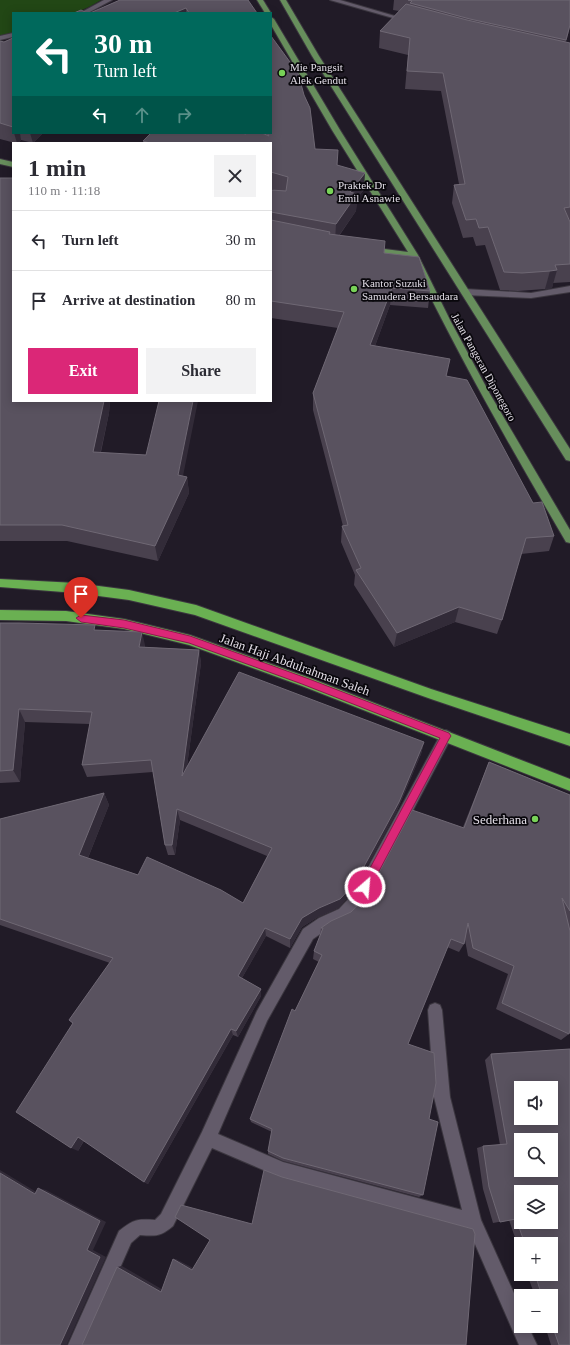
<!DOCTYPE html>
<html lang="en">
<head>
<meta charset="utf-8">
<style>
  body { margin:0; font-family:"Times New Roman",serif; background:#f2f2f3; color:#2b2b33; height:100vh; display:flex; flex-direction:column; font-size:15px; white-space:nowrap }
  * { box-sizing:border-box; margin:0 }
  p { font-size:13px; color:#7c7c81 }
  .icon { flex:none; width:22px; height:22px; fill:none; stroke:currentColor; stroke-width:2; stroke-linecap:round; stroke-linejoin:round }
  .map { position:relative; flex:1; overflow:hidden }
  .details { position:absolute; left:12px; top:142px; width:260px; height:260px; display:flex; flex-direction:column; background:#fff; border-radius:0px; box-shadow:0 2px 10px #0003 }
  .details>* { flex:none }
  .guide { position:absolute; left:12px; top:12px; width:260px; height:122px; border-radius:0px; box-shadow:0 2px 10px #0003; background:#00695c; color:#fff; overflow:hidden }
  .controls { position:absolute; left:514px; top:1081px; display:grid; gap:8px }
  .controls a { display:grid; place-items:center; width:44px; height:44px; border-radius:0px; background:#fff; box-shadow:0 2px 10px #0003; font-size:20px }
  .pin { position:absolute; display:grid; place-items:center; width:34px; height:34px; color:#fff; margin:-41px -17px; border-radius:50% 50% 50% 0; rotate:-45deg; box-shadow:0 0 4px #0007 }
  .pin .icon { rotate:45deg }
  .me { position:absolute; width:44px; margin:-22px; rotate:27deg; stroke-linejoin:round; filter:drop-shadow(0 0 3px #0008) }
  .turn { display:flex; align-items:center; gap:14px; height:84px; padding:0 16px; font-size:18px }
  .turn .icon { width:52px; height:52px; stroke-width:2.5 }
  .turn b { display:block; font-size:28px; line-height:34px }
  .lanes { display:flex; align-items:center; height:38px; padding:0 16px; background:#0003; justify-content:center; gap:20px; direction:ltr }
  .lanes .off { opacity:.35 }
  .round { display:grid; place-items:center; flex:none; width:42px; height:42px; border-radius:0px; background:#f2f2f3 }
  .headline { display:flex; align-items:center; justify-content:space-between; height:68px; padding:0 16px }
  h1 { font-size:24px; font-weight:800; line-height:30px }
  .button { display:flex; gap:8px; margin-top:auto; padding:8px 16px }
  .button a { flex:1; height:46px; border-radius:0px; background:#db2777; color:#fff; font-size:16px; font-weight:800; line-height:46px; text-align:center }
  .button a+a { background:#f2f2f3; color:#2b2b33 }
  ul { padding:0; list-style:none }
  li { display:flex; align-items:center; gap:12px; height:60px; padding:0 16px; border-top:1px solid #e1e1e2 }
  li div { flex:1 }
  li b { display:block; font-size:15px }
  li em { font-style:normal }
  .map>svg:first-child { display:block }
  .green { fill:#224715 }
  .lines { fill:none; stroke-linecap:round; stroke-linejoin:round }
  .minor-casing { stroke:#3b363f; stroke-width:2 }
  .major-casing { stroke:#3b363f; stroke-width:2 }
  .highway-casing { stroke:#3b363f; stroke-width:2 }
  .minor { fill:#635b6a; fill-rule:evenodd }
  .major { fill:#678e5c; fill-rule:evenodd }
  .highway { fill:#6ab052; fill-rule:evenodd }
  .wall { fill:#49414e; fill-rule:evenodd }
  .shaded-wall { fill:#322b38 }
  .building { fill:#59525f; stroke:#6f6874; fill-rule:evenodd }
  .route { fill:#db2777; stroke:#8e194d }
  .poi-dot { fill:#78d258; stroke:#09070c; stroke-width:1.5 }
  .labels { text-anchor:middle; stroke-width:3.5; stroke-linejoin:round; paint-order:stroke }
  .far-poi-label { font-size:11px; fill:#e3dee7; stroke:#09070c; text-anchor:start }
  .far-street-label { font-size:11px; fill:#e3dee7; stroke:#09070c }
  .street-label { font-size:13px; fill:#e3dee7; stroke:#09070c }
  .poi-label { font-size:13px; fill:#e3dee7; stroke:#09070c; text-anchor:end }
</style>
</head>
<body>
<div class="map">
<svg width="570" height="1345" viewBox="0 0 570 1345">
  <rect width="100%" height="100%" fill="#211b27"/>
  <!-- green -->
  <polygon class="green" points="0,0 101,0 91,6 75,13 13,13 13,34 0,37"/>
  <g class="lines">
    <defs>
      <g id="minor">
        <polygon points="104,0 112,0 88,13 80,13"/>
        <polygon points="330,0 340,0 412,21 407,22"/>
        <polygon points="13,33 13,37 0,40 0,36"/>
        <polygon points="570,286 570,292 531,298 465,295 461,292 465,289 531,293"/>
        <path d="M446 730 450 732 452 736 450 740 364 903 349 919 329 928 313 939 267 1021 218 1134 283 1162 462 1210 434 1097 428 1010 430 1005 435 1003 440 1005 442 1010 450 1097 481 1220 521 1309V1326H528L537 1345H519L468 1228 282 1178 212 1148 173 1226C160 1237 156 1236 140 1235L131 1243 86 1345H68L119 1231C134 1219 137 1219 155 1220L161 1214 202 1132 257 1011 303 929 319 918 339 909 354 893 442 732Z"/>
      </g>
      <g id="major">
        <polygon points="257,0 263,0 271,13 265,13"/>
        <polygon points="280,0 286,0 319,56 570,449 570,461 566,460 312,56"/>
        <path d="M271 17 274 19 340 130 418 255 450 320 490 394 570 530V543L566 542C511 448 458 356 411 257L369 253 365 250 369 247 408 252 332 130 271 25Z"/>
        <polygon points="0,159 13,162 13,167 0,164"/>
      </g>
      <g id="highway">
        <polygon points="0,579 76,583 129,590 196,605 431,689 570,734 570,746 431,699 195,615 129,600 76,593 0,587"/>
        <polygon points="0,610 66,611 124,619 190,635 310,678 570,779 570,791 302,686 189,645 124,629 66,621 0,620"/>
      </g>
    </defs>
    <!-- minor casing -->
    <use href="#minor" class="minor-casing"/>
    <!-- major casing -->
    <use href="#major" class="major-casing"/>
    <!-- highway casing -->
    <use href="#highway" class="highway-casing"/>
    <!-- minor -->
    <use href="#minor" class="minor"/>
    <!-- major -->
    <use href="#major" class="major"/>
    <!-- highway -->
    <use href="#highway" class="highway"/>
  </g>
  <!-- wall -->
  <g class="wall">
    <polygon points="120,0 257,13 90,13"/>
    <polygon points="394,0 570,0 570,27 566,42 570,43 570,282 553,283 552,288 545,289 518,291 500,290 485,245 476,246 473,237 463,238 452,203 454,185 459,184 441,91 405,89 408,55 379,48 380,31 399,11 393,10"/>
    <polygon points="13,38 13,133 43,133 33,143 21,140 18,143 15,143 0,139 0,41 4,42"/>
    <polygon points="246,133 271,133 315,149 337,166 364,190 357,198 356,211 339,236 384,253 430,291 428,308 390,305 375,346 447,376 533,503 554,536 549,551 521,554 502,620 497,634 455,622 394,647 354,585 355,575 341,542 342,526 343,526 313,410 313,393 338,328 271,318 271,190 277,191 271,189 271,143 144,143 143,141 246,134"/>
    <polygon points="0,178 13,401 110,401 109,413 101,452 187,477 189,493 158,561 67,541 0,541"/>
    <polygon points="0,623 96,630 145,645 145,647 199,650 201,663 187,766 424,742 421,754 396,813 353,892 338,908 318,917 302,927 290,948 266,936 242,978 261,989 261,996 238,1037 233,1035 148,1184 144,1182 84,1141 78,1151 73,1024 69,1020 110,963 0,925 0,819 104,793 109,805 88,858 138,875 243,903 267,856 180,820 175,855 168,855 165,845 153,772 87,777 82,765 90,724 25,722 20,782 0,783"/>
    <polygon points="489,762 570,795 570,1030 569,1034 561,1040 496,1009 508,974 468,956 465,940 464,944 459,952 447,947 408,1044 429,1119 423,1195 419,1197 283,1161 268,1154 268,1151 272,1132 251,1122 250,1119 295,1011 319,962 313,959 314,951 320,935 321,928 351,912 463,827"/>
    <path d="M570 1049V1345H551L545 1326H551V1296H535L527 1274H551V1244H521V1255L509 1220 493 1223 483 1189 477 1148 483 1146 500 1145 485 1060 491 1054ZM521 1088H551V1118H521ZM521 1140H551V1170H521ZM521 1192H551V1222H521Z"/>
  </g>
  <!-- shaded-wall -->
  <g class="shaded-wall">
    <polygon points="186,8 186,13 174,13"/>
    <polygon points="570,25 570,27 563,53 566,40"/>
    <polygon points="14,133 20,133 21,140 18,143 17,143"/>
    <polygon points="30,133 43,133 33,143"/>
    <polygon points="365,173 364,190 357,198 356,211 335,241 336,224 350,192"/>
    <polygon points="557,270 552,288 545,289 550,271"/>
    <polygon points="392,288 390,305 369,362 370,345"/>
    <polygon points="450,359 447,376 443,393 446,376"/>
    <polygon points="104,401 110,401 109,413 97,468 93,452"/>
    <polygon points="193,401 198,401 180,491 178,475"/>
    <polygon points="187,477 189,493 158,561 155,546"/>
    <polygon points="459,607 455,622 394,647 397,633"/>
    <polygon points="142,632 145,645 143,661 139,647"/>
    <polygon points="199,650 201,663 184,788 182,776"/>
    <polygon points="19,709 25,722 20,782 13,770"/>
    <polygon points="424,742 421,754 396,813 353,892 338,908 318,917 302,927 290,948 290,939 302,918 319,908"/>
    <polygon points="104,793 109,805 85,865 79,855"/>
    <polygon points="177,809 180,820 175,855 172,845"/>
    <polygon points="265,928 266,936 239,983 238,976"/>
    <polygon points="261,989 261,996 238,1037 236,1031"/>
    <polygon points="231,1029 233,1035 148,1184 144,1182"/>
    <polygon points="78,1137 84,1140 78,1151 71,1148"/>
    <polygon points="0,1170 43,1196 35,1194 0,1173"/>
    <polygon points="38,1188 46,1190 106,1222 93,1250 106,1257 67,1344 67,1345 60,1345 87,1250"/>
    <polygon points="173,1259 176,1259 195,1269 192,1270"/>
    <polygon points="122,1266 165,1291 161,1292 117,1267"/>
  </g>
  <!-- building -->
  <g class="building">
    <polygon points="120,0 248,0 257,13 189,13 186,8 174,13 90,13"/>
    <polygon points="408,0 570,0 570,25 566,40 470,19 410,3 412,1"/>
    <polygon points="406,4 467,20 570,43 570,207 564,208 570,222 570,264 555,265 557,270 550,271 522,273 504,272 488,227 479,228 476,219 466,220 454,185 465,184 443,73 407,71 410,38 380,31"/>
    <polygon points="81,10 87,13 74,13"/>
    <polygon points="271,36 298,73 304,95 310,108 315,149 338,150 337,165 365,173 350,192 357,194 336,224 271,212 271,190 286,191 288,177 271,172 271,143 150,143 143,141 151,133 241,133 246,134 246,133 262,133 269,136 267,133 271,133"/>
    <polygon points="13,38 13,127 0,123 0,41 4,42"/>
    <polygon points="0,178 13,178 13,401 104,401 93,452 146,455 159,401 193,401 178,475 187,477 155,546 62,525 0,525"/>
    <polygon points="271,220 330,232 329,234 385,241 384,253 419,257 430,291 392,288 370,345 450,359 446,376 467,380 533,503 542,502 554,536 526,538 502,620 459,607 397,633 356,570 361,568 342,526 348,525 313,393 344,312 271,301"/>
    <polygon points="0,623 19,623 95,625 94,630 142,632 139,647 199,650 182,776 239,672 424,742 399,802 355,883 340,899 319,908 302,918 290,939 265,928 238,976 261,989 236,1031 231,1029 144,1182 78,1137 71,1148 16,1112 73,1023 69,1020 113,958 0,919 0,819 104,793 79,855 138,875 147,857 221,890 243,903 272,848 177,809 172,845 165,845 151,760 82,765 92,712 19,709 13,770 0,771"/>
    <polygon points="489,762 570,795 570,911 562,898 570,931 570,1030 569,1034 502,1003 514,966 473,948 468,923 464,944 451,939 408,1044 434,1053 436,1083 429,1119 438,1122 423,1195 283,1158 268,1151 272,1129 250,1119 292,1009 295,1011 322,955 314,951 323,928 321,928 331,921 351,912 367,895 412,810 464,828"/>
    <path d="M570 1049V1345H559L551 1322V1296H542L535 1274H551V1244H525L516 1219 500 1222 489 1187 483 1146 507 1144 491 1054ZM521 1088H551V1118H521ZM521 1140H551V1170H521ZM521 1192H551V1222H521Z"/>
    <polygon points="264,1170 282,1177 473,1229 475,1234 466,1345 82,1345 117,1267 161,1292 173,1259 192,1270 210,1240 175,1217 181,1205 252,1224"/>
    <polygon points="0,1173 35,1194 38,1188 100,1221 87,1250 100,1257 60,1345 0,1345"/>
  </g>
  <!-- route -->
  <polygon class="route" points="81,615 124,620 190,636 309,679 449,733 451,736 449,739 369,890 365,892 362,890 360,887 362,883 440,738 302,684 189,643 124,628 81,622 76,618"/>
  <!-- markers -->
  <g class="poi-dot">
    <circle cx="282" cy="73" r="4"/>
    <circle cx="330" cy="191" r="4"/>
    <circle cx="354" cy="289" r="4"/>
    <circle cx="535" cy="819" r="4"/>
  </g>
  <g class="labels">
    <!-- far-poi labels -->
    <g class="far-poi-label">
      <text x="290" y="71">Mie Pangsit<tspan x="290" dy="13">Alek Gendut</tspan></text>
      <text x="338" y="189">Praktek Dr<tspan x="338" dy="13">Emil Asnawie</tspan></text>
      <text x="362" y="287">Kantor Suzuki<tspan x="362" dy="13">Samudera Bersaudara</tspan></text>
    </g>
    <!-- far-street labels -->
    <g class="far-street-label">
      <text transform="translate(484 367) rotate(61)" y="4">Jalan Pangeran Diponegoro</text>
    </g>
    <!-- street labels -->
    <g class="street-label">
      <text transform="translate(295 664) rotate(20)" y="5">Jalan Haji Abdulrahman Saleh</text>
    </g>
    <!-- poi labels -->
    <g class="poi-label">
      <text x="527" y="824">Sederhana</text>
    </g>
  </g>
</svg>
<div class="controls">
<a><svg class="icon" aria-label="sound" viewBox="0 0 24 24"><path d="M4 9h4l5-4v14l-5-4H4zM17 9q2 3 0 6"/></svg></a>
<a><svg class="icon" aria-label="search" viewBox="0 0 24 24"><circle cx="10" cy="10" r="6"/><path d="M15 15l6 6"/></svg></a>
<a><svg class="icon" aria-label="layers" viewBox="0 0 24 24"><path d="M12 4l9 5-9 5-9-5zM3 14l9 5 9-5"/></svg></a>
<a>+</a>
<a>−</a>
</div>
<div class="pin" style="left:81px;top:618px;background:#d93025"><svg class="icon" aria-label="arrive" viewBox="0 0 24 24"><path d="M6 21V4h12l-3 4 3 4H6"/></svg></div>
<svg class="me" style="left:365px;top:887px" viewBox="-20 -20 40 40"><circle r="17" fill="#db2777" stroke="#fff" stroke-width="3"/><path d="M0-11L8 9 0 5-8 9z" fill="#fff"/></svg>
<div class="guide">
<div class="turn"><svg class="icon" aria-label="left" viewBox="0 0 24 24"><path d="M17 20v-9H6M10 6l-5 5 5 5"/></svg><div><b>30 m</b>Turn left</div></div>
<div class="lanes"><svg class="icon" aria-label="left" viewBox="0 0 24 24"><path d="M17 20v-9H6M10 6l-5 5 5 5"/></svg><svg class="icon off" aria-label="ahead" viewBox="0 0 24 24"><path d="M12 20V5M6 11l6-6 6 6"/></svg><svg class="icon off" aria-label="right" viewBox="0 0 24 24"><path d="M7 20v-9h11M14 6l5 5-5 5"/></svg></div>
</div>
<section class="details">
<div class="headline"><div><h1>1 min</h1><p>110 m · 11:18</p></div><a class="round"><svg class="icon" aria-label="close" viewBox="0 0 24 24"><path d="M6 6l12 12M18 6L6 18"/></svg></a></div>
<ul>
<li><svg class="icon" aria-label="left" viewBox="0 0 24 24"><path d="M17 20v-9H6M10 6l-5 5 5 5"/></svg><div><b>Turn left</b></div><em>30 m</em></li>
<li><svg class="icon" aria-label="arrive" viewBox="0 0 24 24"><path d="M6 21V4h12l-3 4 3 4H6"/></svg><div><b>Arrive at destination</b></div><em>80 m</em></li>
</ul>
<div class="button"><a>Exit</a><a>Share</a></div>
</section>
</div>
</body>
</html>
